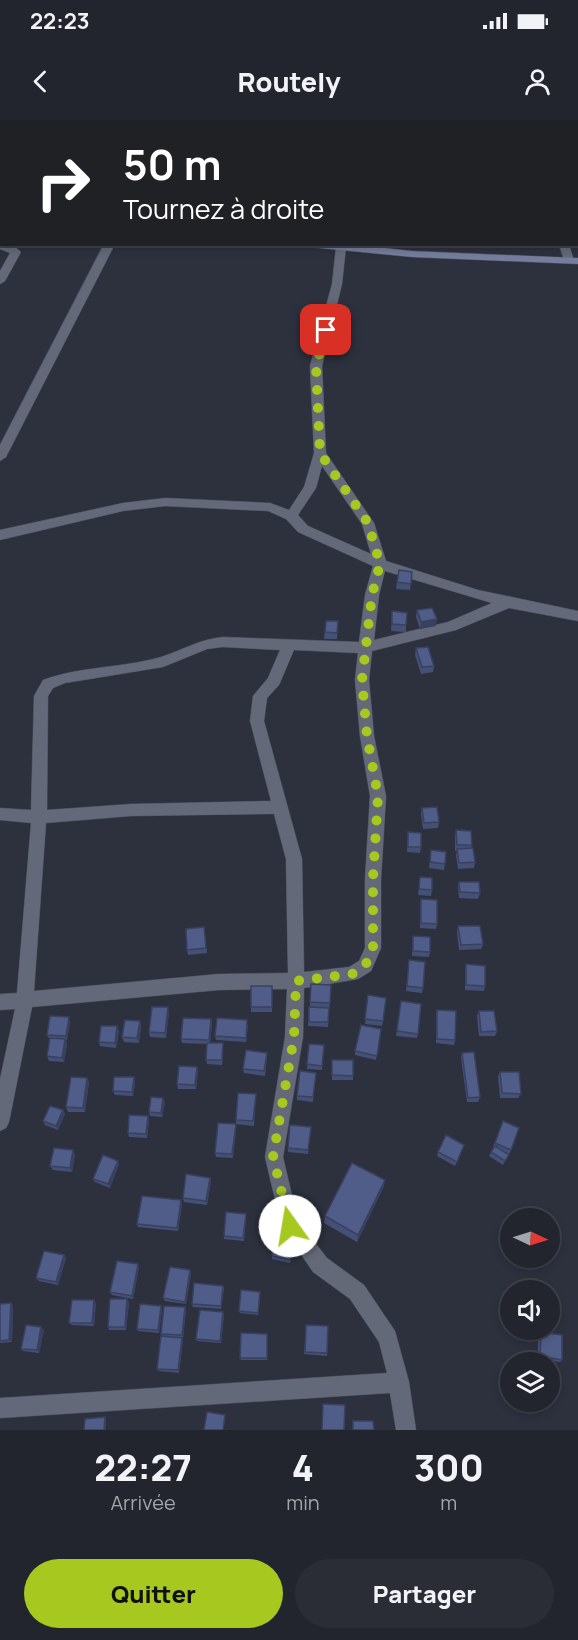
<!DOCTYPE html>
<html lang="fr">
<head>
<meta charset="utf-8">
<style>
  body { margin:0; font-family:Manrope,sans-serif; background:#2a2d36; color:#f1f3f6; height:100vh; display:flex; flex-direction:column; font-size:22px; white-space:nowrap }
  * { box-sizing:border-box; margin:0 }
  p { font-size:20px; color:#a2a5aa }
  .icon { flex:none; width:33px; height:33px; fill:none; stroke:currentColor; stroke-width:2; stroke-linecap:round; stroke-linejoin:round }
  .map { position:relative; height:1310px; overflow:hidden }
  .sheet { display:flex; flex-direction:column; background:#22252e; flex:1 }
  .sheet>* { flex:none }
  .banner { position:absolute; left:0px; top:0px; width:579px; height:126px; box-shadow:0 3px 9px #0003,0 0 0 2px #3f424a; background:#202124; color:#fff; overflow:hidden }
  .needle { width:39px; rotate:94deg }
  .tools { position:absolute; left:500px; top:1088px; display:grid; gap:12px }
  .tools a { display:grid; place-items:center; width:60px; height:60px; border-radius:50%; background:#22252e; box-shadow:0 3px 9px #0003,0 0 0 2px #3f424a; font-size:30px }
  .pin { position:absolute; display:grid; place-items:center; width:51px; height:51px; color:#fff; margin:-26px; border-radius:12px; box-shadow:0 3px 9px #0006 }
  .me { position:absolute; width:66px; margin:-33px; rotate:347deg; stroke-linejoin:round; filter:drop-shadow(0 0 4px #0008) }
  .turn { display:flex; align-items:center; gap:21px; height:126px; padding:0 24px; font-size:27px }
  .turn .icon { width:78px; height:78px; stroke-width:2.5 }
  .turn b { display:block; font-size:42px; line-height:51px }
  .eta { display:flex; justify-content:space-evenly; align-items:center; height:102px; text-align:center }
  .eta b { font-size:36px; font-weight:800; line-height:42px }
  .primary-button { display:flex; gap:12px; margin-top:auto; padding:12px 24px }
  .primary-button a { flex:1; height:69px; border-radius:36px; background:#a7c81f; color:#111; font-size:24px; font-weight:800; line-height:69px; text-align:center }
  .primary-button a+a { background:#2a2d36; color:#f1f3f6 }
  .status { display:flex; justify-content:space-between; align-items:center; height:42px; padding:0 30px; background:#22252e; direction:ltr }
  .status svg { height:16px; fill:currentColor }
  header { display:flex; justify-content:space-between; align-items:center; height:78px; padding:0 24px; background:#22252e; font-size:27px; font-weight:800 }
  .map>svg:first-child { display:block }
  .lines { fill:none; stroke-linecap:round; stroke-linejoin:round }
  .street-casing { stroke:#4b4f5a; stroke-width:1 }
  .secondary-casing { stroke:#4b4f5a; stroke-width:1 }
  .street { fill:#646979; fill-rule:evenodd }
  .secondary { fill:#747d9c; fill-rule:evenodd }
  .wall { fill:#455076 }
  .shaded-wall { fill:#384160 }
  .building { fill:#505d89; stroke:#384160; stroke-width:1.5 }
  .route { stroke:#a7c81f; stroke-width:10; stroke-dasharray:0 18 }
</style>
</head>
<body>
<div class="status"><b>22:23</b><svg viewBox="0 0 49 12"><path d="M0 12V9h3v3zM5 12V6h3v6zM10 12V3h3v9zM15 12V0h3v12zM26 1h20v11H26zM47 4h2v5h-2z"/></svg></div>
<header><svg class="icon" aria-label="back" viewBox="0 0 24 24"><path d="M15 5l-7 7 7 7"/></svg>Routely<svg class="icon" aria-label="person" viewBox="0 0 24 24"><circle cx="12" cy="8" r="4"/><path d="M4 21q1-7 8-7t8 7"/></svg></header>
<div class="map">
<svg width="578" height="1310" viewBox="0 0 578 1310">
  <rect width="100%" height="100%" fill="#2d313e"/>
  <g class="lines">
    <defs>
      <g id="street">
        <polygon points="76,0 86,0 76,2"/>
        <polygon points="158,0 168,0 158,2"/>
        <rect x="256" y="0" width="10" height="2"/>
        <polygon points="543,0 558,0 559,2 544,2"/>
        <polygon points="563,0 573,0 563,2"/>
        <polygon points="0,95 2,95 0,103"/>
        <polygon points="0,123 13,125 21,132 5,161 0,164 0,151 10,133 0,129"/>
        <polygon points="104,124 115,124 6,337 0,341 0,325"/>
        <path d="M338 124 346 127 342 164 322 246 326 333 374 403 386 441 478 470 578 491V501L509 488 456 510 372 531 369 560 374 616 386 676 381 759V828L371 851 358 859 304 868 303 917 283 1037 298 1101 327 1138 364 1165 395 1211 409 1262 416 1310H396L390 1273 0 1298V1278L387 1253 379 1222 350 1179 313 1152 281 1105 265 1037 285 917 287 869 219 870 32 887 9 1002 6 1008 0 1011V959L15 889 0 890V874L17 873 31 703 0 700V688L31 690 34 576 43 560C81 546 123 548 161 537 183 530 200 519 223 517L359 522 365 475 373 446 298 412 286 399 268 391 165 386 123 391 0 420V410L123 383 165 378 270 383 289 390 304 367 314 333 310 246 332 164 336 127ZM322 346 362 404 371 434 308 406 298 395 316 368ZM385 451 492 483 448 502 374 520 379 475ZM223 527 280 530 268 558 253 576 250 601 271 681 131 684 47 690 48 576 53 568 65 563 163 547 207 529ZM294 530 358 533 355 560 360 616 370 676 365 759V828L359 841 349 847 304 852 302 739 264 601 267 578 279 565ZM274 694 286 739 288 853 219 854 34 871 46 703 131 696Z"/>
        <polygon points="559,124 569,124 574,141 573,143 565,143"/>
      </g>
      <g id="secondary">
        <rect x="0" y="81" width="2" height="6"/>
        <polygon points="304,124 347,124 412,131 578,138 578,144 412,137 309,127"/>
      </g>
    </defs>
    <!-- street casing -->
    <use href="#street" class="street-casing"/>
    <!-- secondary casing -->
    <use href="#secondary" class="secondary-casing"/>
    <!-- street -->
    <use href="#street" class="street"/>
    <!-- secondary -->
    <use href="#secondary" class="secondary"/>
  </g>
  <!-- wall -->
  <g class="wall">
    <polygon points="412,452 410,470 396,469 397,462"/>
    <polygon points="417,490 436,506 420,509 416,497"/>
    <polygon points="392,491 406,505 406,512 391,511"/>
    <polygon points="326,501 338,501 337,519 324,519"/>
    <polygon points="416,528 434,546 433,552 421,554 415,535"/>
    <polygon points="422,688 439,702 438,708 423,709 421,694"/>
    <polygon points="456,710 472,725 471,728 475,742 474,748 458,749 456,735 457,731 455,731 455,716"/>
    <polygon points="408,712 421,727 420,733 407,732"/>
    <polygon points="431,730 445,744 444,750 429,748"/>
    <polygon points="420,757 432,770 431,776 418,775"/>
    <polygon points="459,762 480,773 478,779 459,778 458,767"/>
    <polygon points="421,779 437,804 436,809 420,808 420,784"/>
    <polygon points="458,806 483,824 481,829 459,830 457,812"/>
    <polygon points="204,807 207,833 188,835 187,830"/>
    <polygon points="413,816 430,832 429,837 412,836"/>
    <polygon points="409,840 423,868 422,873 406,871"/>
    <polygon points="466,844 485,866 484,871 465,870 465,849"/>
    <polygon points="311,864 331,865 328,907 308,906 309,887 310,887"/>
    <polygon points="272,866 272,892 251,892 251,887"/>
    <polygon points="368,875 383,901 382,906 365,904"/>
    <polygon points="401,881 418,914 417,918 396,916"/>
    <polygon points="437,890 455,920 454,925 436,923 436,895"/>
    <polygon points="479,891 497,911 495,916 479,916 477,896"/>
    <polygon points="169,892 166,918 150,917 149,912"/>
    <polygon points="211,899 212,904 210,923 223,928 222,945 207,944 206,940 207,924 182,923 181,919"/>
    <polygon points="140,901 141,906 139,923 124,922 122,917"/>
    <polygon points="70,902 67,920 66,920 67,924 64,942 49,941 47,936 50,920 47,915"/>
    <polygon points="248,905 246,922 216,920 215,916"/>
    <polygon points="117,906 119,911 116,928 100,926 99,922"/>
    <polygon points="381,909 376,940 355,935 355,931"/>
    <polygon points="309,924 324,925 322,950 307,949"/>
    <polygon points="462,933 480,977 478,982 467,982 461,938"/>
    <polygon points="267,937 265,956 244,953 243,949"/>
    <polygon points="332,940 353,956 353,960 332,960"/>
    <polygon points="198,951 196,969 178,969 177,964"/>
    <polygon points="500,952 521,974 518,978 500,978 498,956"/>
    <polygon points="316,953 313,982 297,980 297,976"/>
    <polygon points="87,958 89,962 85,992 68,992 66,987"/>
    <polygon points="135,962 133,976 115,975 113,971"/>
    <polygon points="256,974 254,1006 236,1004 236,1000"/>
    <polygon points="165,982 162,997 150,996 149,992"/>
    <polygon points="63,990 65,994 58,1010 45,1005 43,1001"/>
    <polygon points="149,1000 147,1018 129,1017 128,1013"/>
    <polygon points="503,1001 511,1030 503,1045 489,1036 494,1027 493,1027"/>
    <polygon points="236,1004 236,1009 233,1038 216,1037 215,1033"/>
    <polygon points="311,1007 308,1034 288,1032 288,1028"/>
    <polygon points="464,1025 455,1046 437,1036 438,1032"/>
    <polygon points="75,1034 72,1052 53,1050 50,1046"/>
    <polygon points="119,1044 110,1068 95,1062 93,1059"/>
    <polygon points="210,1058 211,1061 207,1085 184,1082 183,1078"/>
    <polygon points="385,1060 383,1068 357,1122 324,1103 325,1096"/>
    <polygon points="182,1084 178,1111 138,1107 137,1104"/>
    <polygon points="246,1097 244,1121 224,1119 224,1116"/>
    <polygon points="294,1120 290,1143 272,1139 272,1136"/>
    <polygon points="64,1135 66,1138 58,1165 39,1161 36,1158"/>
    <polygon points="139,1147 133,1179 112,1175 110,1172"/>
    <polygon points="191,1153 186,1184 165,1181 163,1178"/>
    <polygon points="223,1166 224,1168 221,1189 193,1187 192,1184"/>
    <polygon points="260,1175 258,1195 240,1193 239,1191"/>
    <polygon points="127,1179 129,1182 126,1210 109,1210 108,1207"/>
    <polygon points="11,1183 13,1186 12,1222 0,1223 0,1184"/>
    <polygon points="96,1183 94,1206 72,1205 69,1203"/>
    <polygon points="161,1186 162,1189 159,1213 138,1211 137,1209"/>
    <polygon points="185,1187 186,1190 183,1218 177,1217 182,1218 183,1220 179,1253 159,1251 157,1249 162,1216 161,1214"/>
    <polygon points="223,1192 224,1195 221,1223 197,1221 196,1219"/>
    <polygon points="306,1205 328,1206 327,1236 304,1234"/>
    <polygon points="44,1210 39,1233 23,1231 21,1229"/>
    <polygon points="541,1212 562,1240 560,1242 538,1239 538,1214"/>
    <polygon points="267,1214 267,1240 241,1240 240,1238"/>
  </g>
  <!-- shaded-wall -->
  <g class="shaded-wall">
    <polygon points="437,499 436,506 420,509 421,502"/>
    <polygon points="168,887 169,892 166,918 165,913"/>
    <polygon points="69,897 70,902 67,920 66,916"/>
    <polygon points="211,899 212,904 210,924 209,920"/>
    <polygon points="140,901 141,906 139,923 137,918"/>
    <polygon points="117,906 119,911 116,928 115,923"/>
    <polygon points="65,919 67,924 64,942 62,938"/>
    <polygon points="197,947 198,951 196,969 195,965"/>
    <polygon points="134,957 135,962 133,976 132,972"/>
    <polygon points="87,958 89,962 85,992 83,988"/>
    <polygon points="163,978 165,982 162,997 161,993"/>
    <polygon points="63,990 65,994 58,1010 56,1006"/>
    <polygon points="148,996 149,1000 147,1018 146,1014"/>
    <polygon points="236,1004 236,1009 233,1038 232,1034"/>
    <polygon points="73,1030 75,1034 72,1052 70,1048"/>
    <polygon points="118,1041 119,1044 110,1068 108,1064"/>
    <polygon points="210,1058 211,1061 207,1085 206,1081"/>
    <polygon points="385,1060 383,1068 357,1122 358,1115"/>
    <polygon points="181,1080 182,1084 178,1111 177,1108"/>
    <polygon points="64,1135 66,1138 58,1165 56,1162"/>
    <polygon points="138,1144 139,1147 133,1179 132,1176"/>
    <polygon points="190,1150 191,1153 186,1184 185,1182"/>
    <polygon points="127,1179 129,1182 126,1210 125,1207"/>
    <polygon points="94,1180 96,1183 94,1206 92,1203"/>
    <polygon points="11,1183 13,1186 12,1222 9,1220"/>
    <polygon points="161,1186 162,1189 159,1213 158,1210"/>
    <polygon points="185,1187 186,1190 183,1218 182,1215"/>
    <polygon points="223,1192 224,1195 221,1223 220,1221"/>
    <polygon points="41,1207 44,1210 39,1233 37,1230"/>
    <polygon points="182,1218 183,1220 179,1253 178,1250"/>
    <polygon points="105,1297 106,1299 106,1310 104,1310"/>
  </g>
  <!-- building -->
  <g class="building">
    <polygon points="399,450 412,452 411,464 397,462"/>
    <polygon points="432,488 437,499 421,502 417,490"/>
    <polygon points="392,491 407,493 406,505 392,504"/>
    <polygon points="326,501 338,501 337,513 325,512"/>
    <polygon points="428,527 434,546 422,547 416,528"/>
    <polygon points="437,687 439,702 424,703 422,688"/>
    <polygon points="456,710 471,711 472,725 457,725"/>
    <polygon points="408,712 421,713 421,727 408,727"/>
    <polygon points="473,728 475,742 459,743 457,729"/>
    <polygon points="431,730 446,732 445,744 430,742"/>
    <polygon points="420,757 432,758 432,770 419,769"/>
    <polygon points="459,762 479,762 480,773 460,772"/>
    <polygon points="421,779 437,780 437,804 421,803"/>
    <polygon points="458,806 480,806 483,824 461,825"/>
    <polygon points="204,807 206,828 187,830 186,809"/>
    <polygon points="413,816 430,817 430,832 413,831"/>
    <polygon points="409,840 425,842 423,868 407,866"/>
    <polygon points="466,844 485,846 485,866 466,865"/>
    <polygon points="311,864 331,865 330,883 310,882"/>
    <rect x="251" y="866" width="21" height="21"/>
    <polygon points="368,875 386,878 383,901 365,899"/>
    <polygon points="401,881 421,884 418,914 397,911"/>
    <polygon points="152,887 168,887 165,913 149,912"/>
    <polygon points="309,887 329,888 328,902 309,902"/>
    <polygon points="437,890 456,891 455,920 437,919"/>
    <polygon points="479,891 494,891 497,911 481,912"/>
    <polygon points="50,896 69,897 66,916 47,915"/>
    <polygon points="183,898 211,899 209,920 181,919"/>
    <polygon points="217,898 247,900 246,918 215,916"/>
    <polygon points="125,900 140,901 137,918 122,917"/>
    <polygon points="361,905 381,909 377,936 355,931"/>
    <polygon points="101,906 117,906 115,923 99,922"/>
    <polygon points="50,918 65,919 62,938 47,936"/>
    <polygon points="207,923 223,923 222,940 206,940"/>
    <polygon points="309,924 324,925 322,946 307,944"/>
    <polygon points="246,930 267,933 264,951 243,949"/>
    <polygon points="474,932 480,977 468,978 462,933"/>
    <polygon points="332,940 353,940 353,956 332,955"/>
    <polygon points="179,946 197,947 195,965 177,964"/>
    <polygon points="300,951 316,953 313,977 297,976"/>
    <polygon points="500,952 519,952 521,974 502,973"/>
    <polygon points="71,957 87,958 83,988 66,987"/>
    <polygon points="114,957 134,957 132,972 113,971"/>
    <polygon points="238,973 256,974 253,1001 236,1000"/>
    <polygon points="151,977 163,978 161,993 149,992"/>
    <polygon points="50,986 63,990 56,1006 43,1001"/>
    <polygon points="129,995 148,996 146,1014 128,1013"/>
    <polygon points="503,1001 519,1008 511,1030 495,1023"/>
    <polygon points="218,1003 236,1004 232,1034 215,1033"/>
    <polygon points="290,1005 311,1007 308,1030 288,1028"/>
    <polygon points="446,1015 464,1025 457,1042 438,1032"/>
    <polygon points="495,1026 509,1035 505,1041 491,1032"/>
    <polygon points="54,1028 73,1030 70,1048 50,1046"/>
    <polygon points="103,1035 118,1041 108,1064 93,1059"/>
    <polygon points="352,1043 385,1060 358,1115 325,1096"/>
    <polygon points="186,1054 210,1058 206,1081 183,1078"/>
    <polygon points="142,1076 181,1080 177,1108 137,1104"/>
    <polygon points="226,1092 246,1094 243,1118 224,1116"/>
    <polygon points="277,1116 294,1120 290,1140 272,1136"/>
    <polygon points="44,1131 64,1135 56,1162 36,1158"/>
    <polygon points="117,1141 138,1144 132,1176 110,1172"/>
    <polygon points="170,1147 190,1150 185,1182 163,1178"/>
    <polygon points="194,1163 223,1166 221,1186 192,1184"/>
    <polygon points="241,1170 260,1172 258,1193 239,1191"/>
    <polygon points="110,1179 127,1179 125,1207 108,1207"/>
    <polygon points="72,1180 94,1180 92,1203 69,1203"/>
    <polygon points="11,1183 9,1220 0,1221 0,1184"/>
    <polygon points="140,1184 161,1186 158,1210 137,1209"/>
    <polygon points="164,1186 185,1187 182,1215 161,1214"/>
    <polygon points="200,1190 223,1192 220,1221 196,1219"/>
    <polygon points="26,1205 41,1207 37,1230 21,1229"/>
    <polygon points="306,1205 328,1206 327,1233 305,1232"/>
    <polygon points="541,1212 562,1215 562,1240 540,1236"/>
    <polygon points="241,1213 267,1214 267,1238 240,1238"/>
    <polygon points="161,1216 182,1218 178,1250 157,1249"/>
    <polygon points="323,1284 345,1285 344,1310 322,1310"/>
    <polygon points="207,1292 225,1295 223,1310 204,1310"/>
    <polygon points="105,1297 104,1310 84,1310 85,1299"/>
    <polygon points="353,1301 373,1301 374,1310 353,1310"/>
  </g>
  <g class="lines">
    <!-- route -->
    <polyline class="route" points="290,1106 273,1037 294,917 296,861 352,854 365,846 373,828 373,759 378,676 367,616 362,560 372,475 380,444 368,403 320,333 316,246 326,210"/>
  </g>
</svg>
<div class="tools">
<a><svg class="needle" viewBox="-14 -14 28 28"><path d="M0-13l5 13h-10z" fill="#e53935"/><path d="M0 13l5-13h-10z" fill="#a2a5aa"/></svg></a>
<a><svg class="icon" aria-label="sound" viewBox="0 0 24 24"><path d="M4 9h4l5-4v14l-5-4H4zM17 9q2 3 0 6"/></svg></a>
<a><svg class="icon" aria-label="layers" viewBox="0 0 24 24"><path d="M12 4l9 5-9 5-9-5zM3 14l9 5 9-5"/></svg></a>
</div>
<div class="pin" style="left:326px;top:210px;background:#d93025"><svg class="icon" aria-label="arrive" viewBox="0 0 24 24"><path d="M6 21V4h12l-3 4 3 4H6"/></svg></div>
<svg class="me" style="left:290px;top:1106px" viewBox="-20 -20 40 40"><circle r="19" fill="#fff"/><path d="M0-13L10 11 0 6-10 11z" fill="#a7c81f"/></svg>
<div class="banner">
<div class="turn"><svg class="icon" aria-label="right" viewBox="0 0 24 24"><path d="M7 20v-9h11M14 6l5 5-5 5"/></svg><div><b>50 m</b>Tournez à droite</div></div>
</div>
</div>
<section class="sheet">
<div class="eta">
<div><b>22:27</b><p>Arrivée</p></div>
<div><b>4</b><p>min</p></div>
<div><b>300</b><p>m</p></div>
</div>
<div class="primary-button"><a>Quitter</a><a>Partager</a></div>
</section>
</body>
</html>
